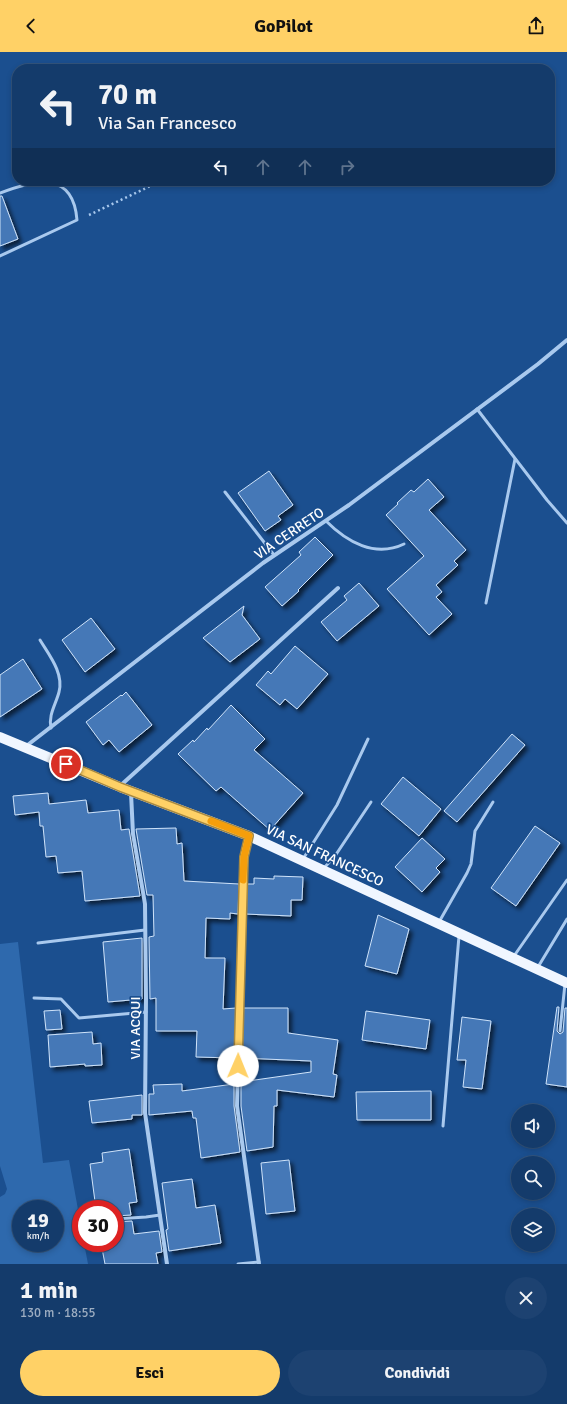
<!DOCTYPE html>
<html lang="it">
<head>
<meta charset="utf-8">
<style>
  body { margin:0; font-family:Signika,sans-serif; background:#1d4271; color:#f1f3f6; height:100vh; display:flex; flex-direction:column; font-size:15px; white-space:nowrap }
  * { box-sizing:border-box; margin:0 }
  p { font-size:13px; color:#9dadc1 }
  .icon { flex:none; width:22px; height:22px; fill:none; stroke:currentColor; stroke-width:2; stroke-linecap:round; stroke-linejoin:round }
  .map { position:relative; height:1212px; overflow:hidden }
  .panel { display:flex; flex-direction:column; background:#143b6b; flex:1 }
  .panel>* { flex:none }
  .guide { position:absolute; left:12px; top:12px; width:543px; height:122px; border-radius:16px; box-shadow:0 2px 6px #0003,0 0 0 1px #33557e; background:#143b6b; color:#f1f3f6; overflow:hidden }
  .controls { position:absolute; left:511px; top:1052px; display:grid; gap:8px }
  .controls a { display:grid; place-items:center; width:44px; height:44px; border-radius:50%; background:#143b6b; box-shadow:0 2px 6px #0003,0 0 0 1px #33557e; font-size:20px }
  .speed { position:absolute; left:12px; top:1148px; display:flex; gap:8px; font-size:20px; font-weight:700; text-align:center }
  .speed>* { display:grid; place-content:center; width:52px; height:52px; border-radius:50%; background:#143b6b; box-shadow:0 2px 6px #0003,0 0 0 1px #33557e; line-height:1 }
  .speed small { font-size:10px; font-weight:400 }
  .speed .limit { border:6px solid #d22; background:#fff; color:#111 }
  .pin { position:absolute; display:grid; place-items:center; width:34px; height:34px; color:#fff; margin:-17px; border:2px solid #fff; border-radius:50%; box-shadow:0 1px 4px #0007 }
  .me { position:absolute; width:44px; margin:-22px; rotate:1deg; stroke-linejoin:round; filter:drop-shadow(0 0 3px #0008) }
  .turn { display:flex; align-items:center; gap:14px; height:84px; padding:0 20px; font-size:18px }
  .turn .icon { width:52px; height:52px; stroke-width:2.5 }
  .turn b { display:block; font-size:28px; line-height:34px }
  .lanes { display:flex; align-items:center; height:38px; padding:0 20px; background:#0003; justify-content:center; gap:20px; direction:ltr }
  .lanes .off { opacity:.35 }
  .round { display:grid; place-items:center; flex:none; width:42px; height:42px; border-radius:21px; background:#1d4271 }
  .overview { display:flex; align-items:center; justify-content:space-between; height:68px; padding:0 20px }
  h1 { font-size:24px; font-weight:800; line-height:30px }
  .button { display:flex; gap:8px; margin-top:auto; padding:8px 20px }
  .button a { flex:1; height:46px; border-radius:24px; background:#ffd166; color:#111; font-size:16px; font-weight:800; line-height:46px; text-align:center }
  .button a+a { background:#1d4271; color:#f1f3f6 }
  header { display:flex; justify-content:space-between; align-items:center; height:52px; padding:0 20px; background:#ffd166; color:#111; font-size:18px; font-weight:800 }
  .map>svg:first-child { display:block }
  .green { fill:#2e69ad; fill-rule:evenodd }
  .building { fill:#4478b7; stroke:#cfe3fa; filter:url(#shadow) }
  .lines { fill:none; stroke-linecap:round; stroke-linejoin:round }
  .path { stroke:#a9c9ee; stroke-width:2.5; stroke-dasharray:2 3; stroke-linecap:butt }
  .lane { stroke:#a9c9ee; stroke-width:3 }
  .street { stroke:#a9c9ee; stroke-width:4 }
  .primary { stroke:#f0f6ff; stroke-width:10 }
  .route-casing { stroke:#a68842; stroke-width:10 }
  .route { stroke:#ffd166; stroke-width:7 }
  .slow { stroke:#f59e0b; stroke-width:7 }
  .labels { text-anchor:middle; stroke-width:3.5; stroke-linejoin:round; paint-order:stroke }
  .street-label { font-size:14px; fill:#fff; stroke:#1b4f8f }
</style>
</head>
<body>
<header><svg class="icon" aria-label="back" viewBox="0 0 24 24"><path d="M15 5l-7 7 7 7"/></svg>GoPilot<svg class="icon" aria-label="share" viewBox="0 0 24 24"><path d="M12 15V3M7 8l5-5 5 5M5 13v7h14v-7"/></svg></header>
<div class="map">
<svg width="567" height="1212" viewBox="0 0 567 1212">
  <defs>
    <filter id="shadow"><feDropShadow dx="3.5" dy="3.5" stdDeviation="2" flood-color="#0009"/></filter>
  </defs>
  <rect width="100%" height="100%" fill="#1b4f8f"/>
  <!-- green -->
  <path class="green" d="M18 890 43 1111 69 1108 81 1174V1191H84L88 1212H0V1145L5 1142 7 1137 0 1114V892ZM21 1157H55V1191H21Z"/>
  <!-- building -->
  <g class="building">
    <polygon points="0,144 2,144 18,187 0,194"/>
    <polygon points="269,419 293,453 278,464 281,468 265,479 238,441"/>
    <polygon points="428,427 444,445 429,458 466,498 454,509 458,513 436,533 442,540 436,545 452,562 429,583 387,537 424,504 386,463 398,452 397,451 411,438 414,440"/>
    <polygon points="315,485 333,503 298,538 299,539 282,554 265,535 301,503 299,500"/>
    <polygon points="359,531 379,554 337,589 321,570 347,548 344,544"/>
    <polygon points="244,554 242,563 260,587 230,610 203,586"/>
    <polygon points="91,566 115,597 85,620 62,588"/>
    <polygon points="295,594 328,622 297,657 285,647 280,653 256,633 268,619 271,622"/>
    <polygon points="23,607 42,637 0,665 0,623"/>
    <polygon points="126,640 152,673 119,700 109,688 103,693 86,670 121,643 122,644"/>
    <polygon points="231,653 265,687 254,698 303,741 270,778 221,735 216,739 178,702 193,688 194,690 207,676 208,678"/>
    <polygon points="512,682 525,693 457,770 444,759"/>
    <polygon points="403,725 441,757 419,784 381,752"/>
    <polygon points="48,741 49,752 86,748 88,761 119,758 121,778 129,777 140,844 85,849 82,819 58,821 56,804 46,805 43,774 40,774 39,760 15,763 13,744"/>
    <polygon points="535,774 560,791 516,854 491,836"/>
    <polygon points="176,776 177,792 182,791 184,829 239,832 238,862 230,861 230,867 206,866 205,906 225,906 223,957 236,956 235,1006 196,1005 197,979 156,979 156,946 150,947 149,885 154,884 153,843 147,843 136,777"/>
    <polygon points="422,786 445,807 436,816 440,820 422,840 395,815"/>
    <polygon points="274,824 303,825 302,848 291,848 291,864 245,862 246,832 254,832 254,826 274,827"/>
    <polygon points="378,863 409,877 397,922 365,914"/>
    <polygon points="142,886 142,947 108,950 103,890"/>
    <polygon points="557,955 559,955 557,979 560,982 563,980 565,956 567,956 567,1035 546,1032"/>
    <polygon points="243,956 288,956 288,981 338,988 333,1022 337,1023 334,1045 277,1038 277,1054 274,1054 273,1095 247,1099 241,1054 241,1030 311,1020 311,1009 242,1006"/>
    <polygon points="60,958 62,977 46,978 44,959"/>
    <polygon points="366,959 430,968 426,997 362,988"/>
    <polygon points="462,965 491,969 482,1037 463,1035 466,1008 457,1008"/>
    <polygon points="92,980 93,992 101,991 102,1013 85,1014 85,1012 50,1015 48,983"/>
    <polygon points="182,1032 182,1039 234,1032 234,1054 240,1100 201,1106 196,1066 193,1066 192,1059 149,1063 149,1042 154,1042 153,1033"/>
    <polygon points="431,1039 431,1068 357,1068 356,1040"/>
    <polygon points="142,1043 142,1063 132,1063 132,1067 92,1071 89,1049"/>
    <polygon points="129,1097 137,1150 129,1151 131,1163 115,1164 115,1157 96,1157 90,1112 103,1110 102,1101"/>
    <polygon points="289,1108 295,1159 266,1162 261,1111"/>
    <polygon points="192,1127 196,1156 215,1153 221,1191 169,1199 166,1178 168,1177 162,1131"/>
    <polygon points="132,1169 134,1182 159,1179 162,1200 156,1201 158,1212 105,1212 101,1191 115,1191 115,1170"/>
  </g>
  <g class="lines">
    <!-- path -->
    <polyline class="path" points="89,163 161,129"/>
    <!-- lane -->
    <g class="lane">
      <path d="M0 141C35 128 73 118 77 168L0 204"/>
      <polyline points="477,357 547,448 567,471"/>
      <polyline points="225,440 274,503"/>
      <path d="M326 469C347 490 375 506 404 492"/>
      <polyline points="486,551 515,407"/>
      <path d="M40 588C49 603 64 621 59 640 56 652 48 663 51 676"/>
      <polyline points="303,807 337,753 368,687"/>
      <polyline points="324,816 335,804 371,750"/>
      <polyline points="439,870 467,821 471,812 475,779 493,750"/>
      <polyline points="38,891 145,878"/>
      <polyline points="514,904 567,828"/>
      <polyline points="538,915 567,867"/>
      <polyline points="34,946 61,947 79,966 146,960"/>
      <polyline points="560,979 565,932"/>
      <polyline points="443,1074 459,884"/>
      <polyline points="115,1167 146,1165 160,1163"/>
      <polyline points="238,1212 259,1210"/>
    </g>
    <!-- street -->
    <g class="street">
      <polyline points="25,695 263,511 349,453 538,312 567,288"/>
      <polyline points="120,734 338,536"/>
      <polyline points="131,741 133,782 145,852 146,947 145,1061 167,1212"/>
      <polyline points="249,785 243,805 237,1054 259,1212"/>
    </g>
    <!-- primary -->
    <polyline class="primary" points="0,685 120,735 249,784 567,931"/>
  </g>
  <g class="lines">
    <defs>
      <polyline id="route" points="66,712 120,735 249,784 244,805 238,1014"/>
    </defs>
    <!-- route casing -->
    <use href="#route" class="route-casing"/>
    <!-- route -->
    <use href="#route" class="route"/>
    <!-- slow -->
    <polyline class="slow" points="211,769 249,784 244,805 243,828"/>
  </g>
  <g class="labels">
    <!-- street labels -->
    <g class="street-label">
      <text transform="translate(289 481) rotate(-34)" y="5">VIA CERRETO</text>
      <text transform="translate(325 803) rotate(25)" y="5">VIA SAN FRANCESCO</text>
      <text transform="translate(135 976) rotate(-90)" y="5">VIA ACQUI</text>
    </g>
  </g>
</svg>
<div class="controls">
<a><svg class="icon" aria-label="sound" viewBox="0 0 24 24"><path d="M4 9h4l5-4v14l-5-4H4zM17 9q2 3 0 6"/></svg></a>
<a><svg class="icon" aria-label="search" viewBox="0 0 24 24"><circle cx="10" cy="10" r="6"/><path d="M15 15l6 6"/></svg></a>
<a><svg class="icon" aria-label="layers" viewBox="0 0 24 24"><path d="M12 4l9 5-9 5-9-5zM3 14l9 5 9-5"/></svg></a>
</div>
<div class="speed"><div>19<small>km/h</small></div><div class="limit">30</div></div>
<div class="pin" style="left:66px;top:712px;background:#d93025"><svg class="icon" aria-label="arrive" viewBox="0 0 24 24"><path d="M6 21V4h12l-3 4 3 4H6"/></svg></div>
<svg class="me" style="left:238px;top:1014px" viewBox="-20 -20 40 40"><circle r="19" fill="#fff"/><path d="M0-13L10 11 0 6-10 11z" fill="#ffd166"/></svg>
<div class="guide">
<div class="turn"><svg class="icon" aria-label="left" viewBox="0 0 24 24"><path d="M17 20v-9H6M10 6l-5 5 5 5"/></svg><div><b>70 m</b>Via San Francesco</div></div>
<div class="lanes"><svg class="icon" aria-label="left" viewBox="0 0 24 24"><path d="M17 20v-9H6M10 6l-5 5 5 5"/></svg><svg class="icon off" aria-label="ahead" viewBox="0 0 24 24"><path d="M12 20V5M6 11l6-6 6 6"/></svg><svg class="icon off" aria-label="ahead" viewBox="0 0 24 24"><path d="M12 20V5M6 11l6-6 6 6"/></svg><svg class="icon off" aria-label="right" viewBox="0 0 24 24"><path d="M7 20v-9h11M14 6l5 5-5 5"/></svg></div>
</div>
</div>
<section class="panel">
<div class="overview"><div><h1>1 min</h1><p>130 m · 18:55</p></div><a class="round"><svg class="icon" aria-label="close" viewBox="0 0 24 24"><path d="M6 6l12 12M18 6L6 18"/></svg></a></div>
<div class="button"><a>Esci</a><a>Condividi</a></div>
</section>
</body>
</html>
